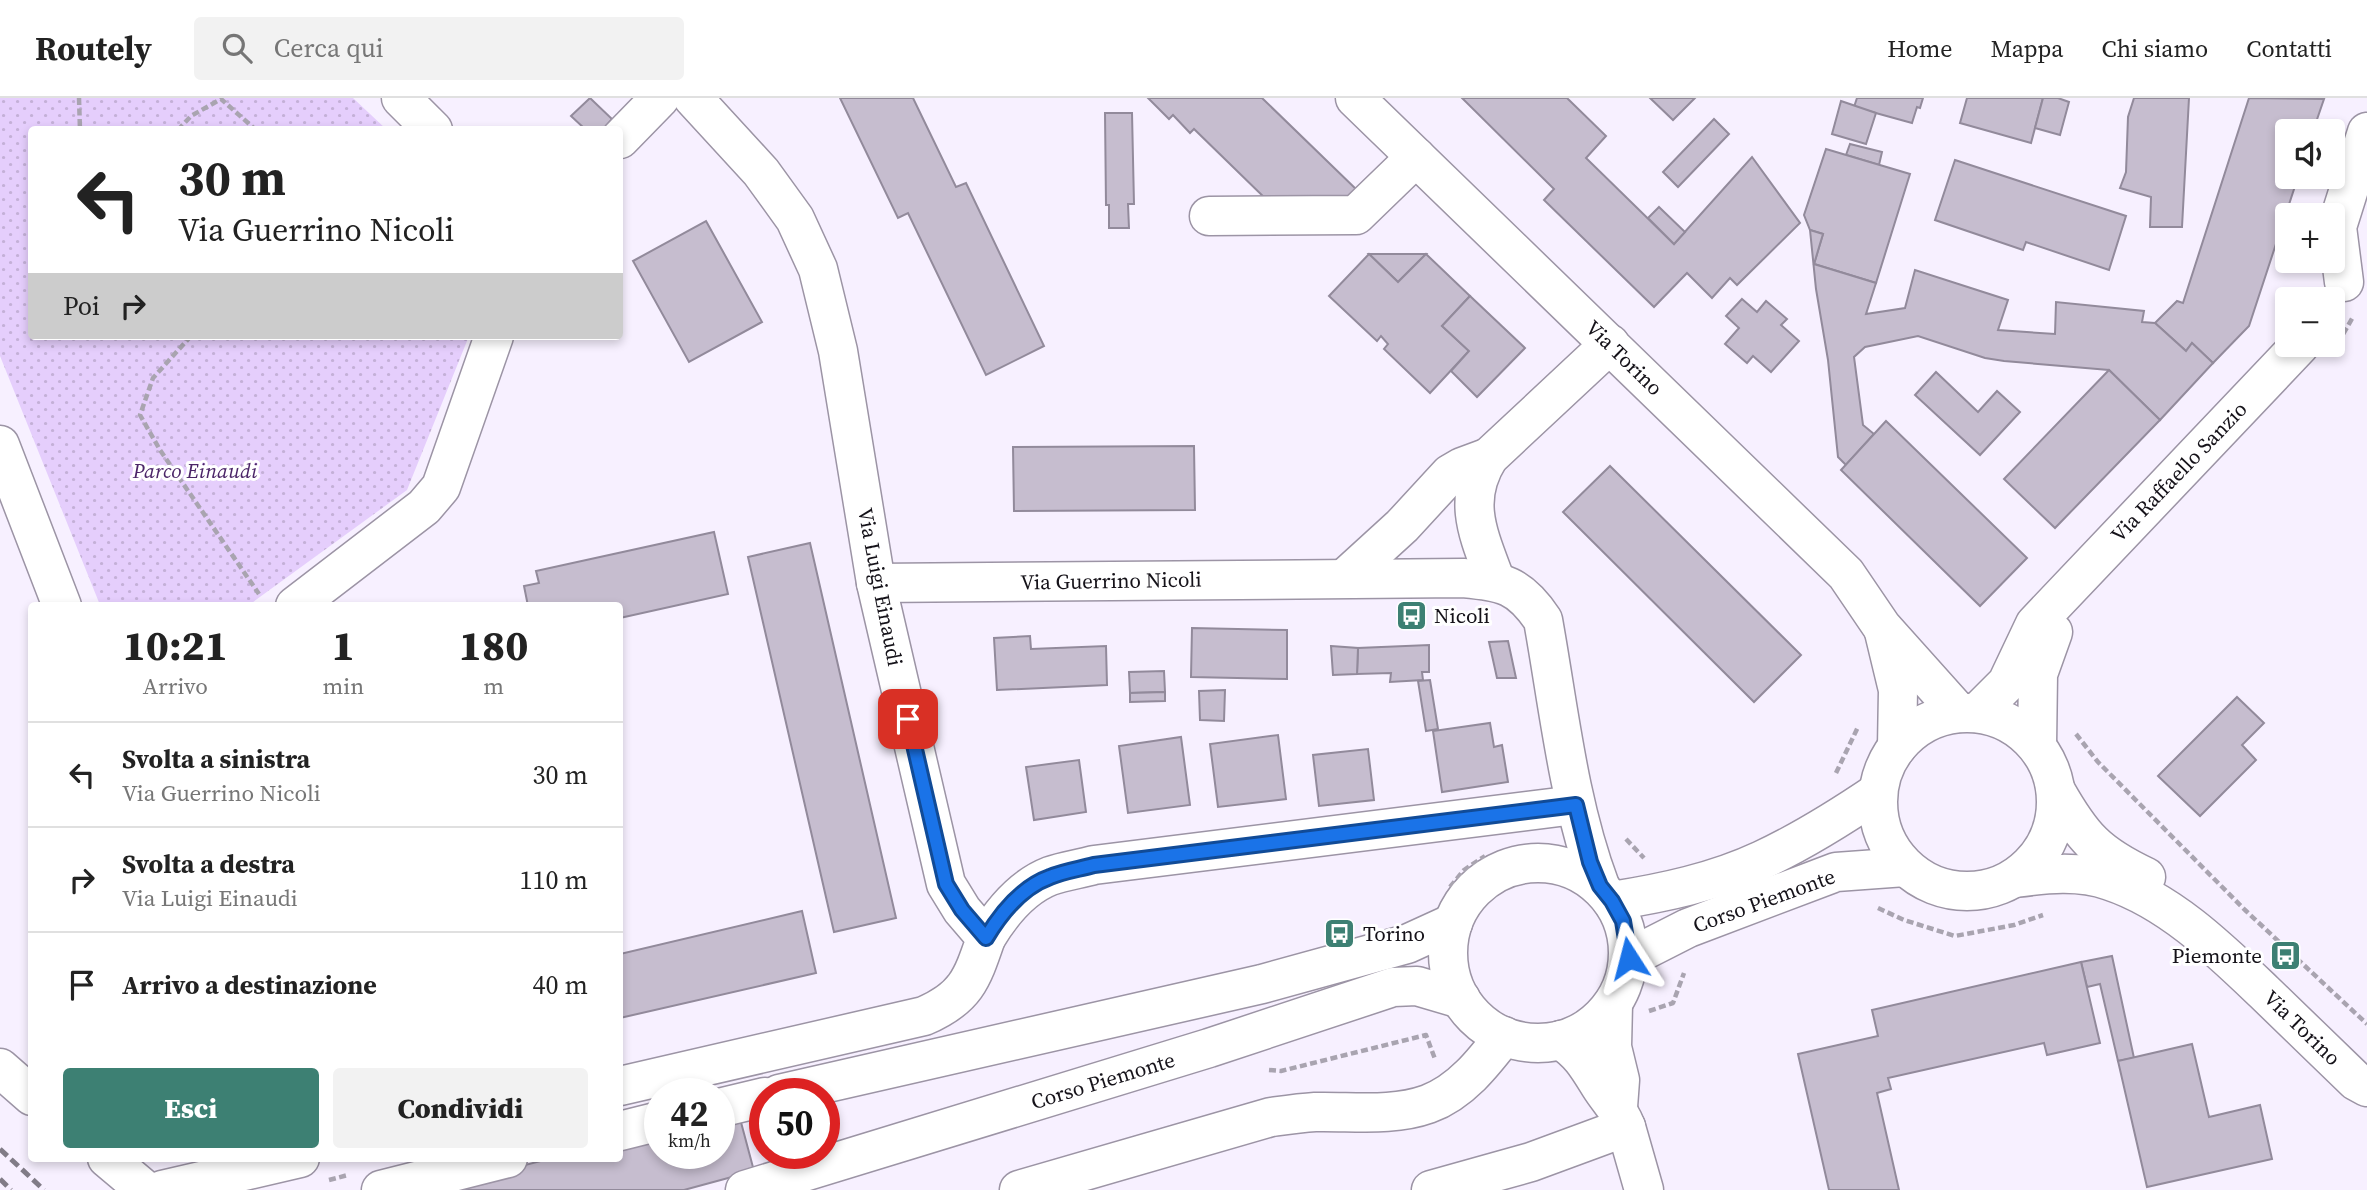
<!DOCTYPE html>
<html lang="it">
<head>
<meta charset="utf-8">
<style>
  body { margin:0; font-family:"Source Serif 4",serif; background:#f2f2f2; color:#222; height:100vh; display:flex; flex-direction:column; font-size:26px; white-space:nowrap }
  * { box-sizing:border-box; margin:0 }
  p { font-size:23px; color:#767676 }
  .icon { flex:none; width:38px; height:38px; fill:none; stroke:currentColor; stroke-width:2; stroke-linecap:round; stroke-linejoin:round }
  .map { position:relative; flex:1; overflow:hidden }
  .details { position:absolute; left:28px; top:504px; width:595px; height:560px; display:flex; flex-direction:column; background:#fff; border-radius:7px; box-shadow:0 4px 10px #0003 }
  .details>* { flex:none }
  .hud { position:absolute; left:28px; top:28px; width:595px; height:214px; border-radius:7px; box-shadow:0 4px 10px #0003; background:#fff; color:#222; overflow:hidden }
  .buttons { position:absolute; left:2275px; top:21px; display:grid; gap:14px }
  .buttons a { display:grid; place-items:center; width:70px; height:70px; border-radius:7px; background:#fff; box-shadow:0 4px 10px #0003; font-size:35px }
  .speed { position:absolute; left:644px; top:980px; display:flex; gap:14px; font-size:35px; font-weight:700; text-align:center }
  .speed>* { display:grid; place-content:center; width:91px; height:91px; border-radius:50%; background:#fff; box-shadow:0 4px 10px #0003; line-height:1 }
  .speed small { font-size:18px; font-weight:400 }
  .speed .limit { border:10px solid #d22; background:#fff; color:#111 }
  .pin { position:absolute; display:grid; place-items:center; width:60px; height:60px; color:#fff; margin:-30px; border-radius:14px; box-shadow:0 4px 10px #0006 }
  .me { position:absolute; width:77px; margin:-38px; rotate:351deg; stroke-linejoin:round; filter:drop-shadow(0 0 5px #0008) }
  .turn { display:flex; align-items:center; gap:24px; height:147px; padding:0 35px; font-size:32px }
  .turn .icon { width:91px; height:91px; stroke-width:2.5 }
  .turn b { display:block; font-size:49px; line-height:60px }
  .then { display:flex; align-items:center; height:66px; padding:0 35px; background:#0003; gap:14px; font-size:26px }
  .eta { display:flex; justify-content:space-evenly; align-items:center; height:119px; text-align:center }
  .eta b { font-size:42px; font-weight:800; line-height:49px }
  .action { display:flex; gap:14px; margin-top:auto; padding:14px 35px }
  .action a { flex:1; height:80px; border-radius:7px; background:#3d8073; color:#fff; font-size:28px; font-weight:800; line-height:80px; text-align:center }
  .action a+a { background:#f2f2f2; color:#222 }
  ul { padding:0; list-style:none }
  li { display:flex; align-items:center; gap:21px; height:105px; padding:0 35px; border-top:2px solid #e0e0e0 }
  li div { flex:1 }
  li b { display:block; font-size:26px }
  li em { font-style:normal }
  header { display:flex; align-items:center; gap:42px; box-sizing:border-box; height:98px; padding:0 35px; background:#fff; border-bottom:2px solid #e0e0e0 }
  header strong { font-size:33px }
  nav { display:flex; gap:38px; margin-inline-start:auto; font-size:24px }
  .search { width:490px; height:63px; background:#f2f2f2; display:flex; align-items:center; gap:18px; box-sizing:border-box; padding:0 24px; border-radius:7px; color:#767676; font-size:26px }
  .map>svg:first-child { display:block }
  .green { fill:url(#green-dots) }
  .building { fill:#c6bdcf; stroke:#928a9b; stroke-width:2 }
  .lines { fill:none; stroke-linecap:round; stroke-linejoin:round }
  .minor-casing { stroke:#9c94a5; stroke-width:41 }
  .major-casing { stroke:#9c94a5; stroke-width:41 }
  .path { stroke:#a9a4b0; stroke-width:4.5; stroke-dasharray:7 3.5; stroke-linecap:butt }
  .minor { stroke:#fff; stroke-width:38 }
  .major { stroke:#fff; stroke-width:38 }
  .rail { stroke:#817c87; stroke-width:5; stroke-dasharray:10 5; stroke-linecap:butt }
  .route-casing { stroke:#114b97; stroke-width:18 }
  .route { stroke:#1a73e8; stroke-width:12 }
  .labels { text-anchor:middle; stroke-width:6; stroke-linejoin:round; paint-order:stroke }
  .street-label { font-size:21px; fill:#151219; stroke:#fff }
  .park-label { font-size:21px; font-style:italic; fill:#4b2568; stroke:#fff }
  .poi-label { font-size:21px; fill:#151219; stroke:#fff; text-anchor:start }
</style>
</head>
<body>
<header>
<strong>Routely</strong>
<div class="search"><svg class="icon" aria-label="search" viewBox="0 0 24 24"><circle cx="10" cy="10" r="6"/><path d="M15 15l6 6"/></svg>Cerca qui</div>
<nav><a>Home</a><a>Mappa</a><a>Chi siamo</a><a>Contatti</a></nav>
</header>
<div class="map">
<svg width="2367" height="1092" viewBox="0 0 2367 1092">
  <defs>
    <pattern id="green-dots" width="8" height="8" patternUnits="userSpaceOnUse" patternTransform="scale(1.75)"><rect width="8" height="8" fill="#e5cefc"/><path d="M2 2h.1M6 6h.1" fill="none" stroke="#c4b0d7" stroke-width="1.8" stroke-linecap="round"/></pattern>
  </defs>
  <rect width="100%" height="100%" fill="#f7f0ff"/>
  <!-- green -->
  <polygon class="green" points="0,0 353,0 386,31 32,32 32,238 469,238 407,392 249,507 100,507 0,258"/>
  <!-- building -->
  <g class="building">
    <polygon points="590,0 612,21 603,32 586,32 571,18"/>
    <polygon points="840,0 913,0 956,89 966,85 1044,248 986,277 908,115 898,120"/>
    <polygon points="1148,0 1262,0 1358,93 1344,107 1271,106 1194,31 1190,35 1173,17 1169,21"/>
    <polygon points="1462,0 1567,0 1606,38 1586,60 1674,146 1752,59 1800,125 1737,187 1730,180 1712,200 1687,175 1654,209 1544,102 1554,91"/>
    <polygon points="1650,0 1695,0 1673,22"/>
    <polygon points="1857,0 1923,0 1920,10 1917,9 1912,25 1854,9"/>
    <polygon points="1967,0 2043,0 2031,45 1960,25"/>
    <polygon points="2043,0 2058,0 2069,4 2060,37 2035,30"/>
    <polygon points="2134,0 2189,0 2182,129 2150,129 2151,99 2120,90 2126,74 2128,19"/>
    <polygon points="2249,0 2324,1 2313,33 2287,33 2287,79 2298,79 2249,228 2213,265 2192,245 2186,253 2155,225 2177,203 2183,205"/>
    <polygon points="1841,3 1876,15 1866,46 1832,36"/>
    <polygon points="1105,15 1132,15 1134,106 1128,106 1129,130 1109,130 1109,107 1106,107"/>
    <polygon points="1714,21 1729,36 1678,89 1663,74"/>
    <polygon points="1850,46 1882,54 1879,67 1846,57"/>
    <polygon points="1826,51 1910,76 1876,185 1814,166 1823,136 1810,132 1804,117"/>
    <polygon points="1955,62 2126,118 2109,172 2026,144 2023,152 1935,122"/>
    <polygon points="1659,109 1685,134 1674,146 1648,120"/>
    <polygon points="706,123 762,224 689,264 633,163"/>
    <polygon points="1810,132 1823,136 1814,166 1876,185 1866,216 1905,210 1915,172 2008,202 1998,232 2055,236 2056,204 2144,213 2142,224 2155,225 2186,253 2192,245 2213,265 2160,322 2109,272 2004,263 1985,260 1918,238 1865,249 1854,259 1863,327 1874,336 1846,367 1838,359 1828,262 1816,191"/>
    <polygon points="1369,156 1426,156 1398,184"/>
    <polygon points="1369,156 1398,184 1426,156 1470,198 1442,228 1469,253 1430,295 1384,251 1388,246 1381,238 1377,243 1329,198"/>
    <polygon points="1470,198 1525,250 1477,299 1451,273 1469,253 1442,228"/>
    <polygon points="1742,201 1757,214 1766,203 1787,221 1781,227 1799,243 1771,274 1753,258 1747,265 1725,246 1739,230 1726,218"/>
    <polygon points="2109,272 2160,322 2055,430 2004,381"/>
    <polygon points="1936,274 1978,314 1997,293 2020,314 1980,357 1915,297"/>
    <polygon points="1886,323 2027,460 1980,508 1841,372"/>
    <polygon points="1194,348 1195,412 1014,413 1013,349"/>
    <polygon points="1610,368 1801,557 1754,604 1563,414"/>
    <polygon points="714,434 728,496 620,520 620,508 528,508 524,488 539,485 536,473"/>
    <polygon points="810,445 896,820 834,834 748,459"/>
    <polygon points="1192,530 1287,532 1287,581 1191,579"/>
    <polygon points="1030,538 1031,551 1106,548 1107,587 997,592 994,540"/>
    <polygon points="1508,543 1516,580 1497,580 1489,544"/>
    <polygon points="1429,547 1429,574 1422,574 1423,582 1390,584 1391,575 1357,576 1358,550"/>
    <polygon points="1331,548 1358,550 1357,576 1333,577"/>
    <polygon points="1164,573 1165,594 1130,595 1129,574"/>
    <polygon points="1430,582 1438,631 1426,633 1418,583"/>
    <polygon points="1225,592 1224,623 1200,622 1199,593"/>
    <polygon points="1165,594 1165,603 1130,604 1130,595"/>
    <polygon points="2237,599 2264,625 2242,647 2256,662 2200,718 2158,678"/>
    <polygon points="1490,625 1494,649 1502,647 1508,684 1442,694 1433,633"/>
    <polygon points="1278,637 1286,701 1218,709 1210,646"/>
    <polygon points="1181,639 1190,707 1128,715 1119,648"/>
    <polygon points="1368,651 1374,702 1319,708 1313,657"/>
    <polygon points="1079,662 1086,714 1034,722 1026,669"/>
    <polygon points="802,813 816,875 620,920 620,856"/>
    <polygon points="2112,858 2134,960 2118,963 2100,886 2087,889 2081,864"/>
    <polygon points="2081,864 2100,945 2047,957 2044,945 1888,980 1891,991 1877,995 1899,1092 1829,1092 1798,956 1878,938 1872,912"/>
    <polygon points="2192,946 2209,1019 2260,1007 2272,1061 2147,1089 2118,963"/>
    <polygon points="738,1013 754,1073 684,1092 437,1092 437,1090 552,1060 620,1060 620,1043 660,1033 660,1055 719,1055 719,1018"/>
  </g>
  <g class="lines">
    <defs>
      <g id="minor">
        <polyline points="401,0 433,32"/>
        <polyline points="1355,0 1846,476 1882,529 1959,615"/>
        <polyline points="620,41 660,0"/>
        <polyline points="1209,118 1356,117 1416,59"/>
        <polyline points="2344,184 2337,129 2367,34"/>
        <polyline points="0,347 62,508"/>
        <polyline points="1345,480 1402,428 1450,376 1462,369 1489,359"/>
        <path d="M1496 484C1479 438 1461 403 1489 359L1610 246"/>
        <path d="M876 485 1463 480C1503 484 1519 486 1543 522 1559 611 1568 703 1600 788"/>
        <polyline points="295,508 424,409 441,389 494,238"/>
        <polyline points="1884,534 1898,592 1897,649"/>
        <polyline points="1977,615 2007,585 2035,526 2300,247"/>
        <polyline points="2037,648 2038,576 2053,534"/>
        <path d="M986 840C1001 815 1022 789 1050 778 1064 773 1080 771 1094 767L1575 707"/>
        <polyline points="1613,906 1612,949 1620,982 1618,1009"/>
        <polyline points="0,970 32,998"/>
        <path d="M620 988 924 918C966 900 972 881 986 840L962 812 946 786 876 485 838 253 818 171 795 121 761 74 693 0"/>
        <polyline points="1626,1029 1644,1092"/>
        <polyline points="107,1060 145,1092"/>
        <polyline points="162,1092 300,1060"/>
        <path d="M1019 1092 1271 1019C1286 1017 1300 1015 1315 1014 1352 1013 1392 1019 1428 1006 1461 994 1484 964 1504 938"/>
        <path d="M1431 1092 1531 1064 1626 1029C1618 1009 1610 1004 1600 988 1587 967 1581 956 1561 942"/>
      </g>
      <g id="major">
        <circle cx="1967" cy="704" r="89"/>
        <path d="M2056 693C2082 739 2097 756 2146 779"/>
        <circle cx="1538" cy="855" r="90"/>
        <path d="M2015 780C2046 776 2079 772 2110 783 2170 803 2219 851 2264 894 2295 924 2325 953 2356 983L2367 989"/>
        <path d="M1612 803C1663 795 1715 784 1762 762 1803 743 1841 719 1878 694"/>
        <polyline points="1629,860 1688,830 1836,774 1905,769"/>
        <polyline points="779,996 1262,886 1407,846 1453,825"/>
        <polyline points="719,1010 765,999"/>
        <polyline points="620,1033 660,1023"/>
        <polyline points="381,1092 508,1060"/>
        <polyline points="745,1092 1209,950 1393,889 1417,888 1461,901"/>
      </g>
    </defs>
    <!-- minor casing -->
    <use href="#minor" class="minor-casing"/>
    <!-- major casing -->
    <use href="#major" class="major-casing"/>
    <!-- path -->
    <g class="path">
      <polyline points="79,0 80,32"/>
      <polyline points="178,32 191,18 221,1 256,32"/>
      <polyline points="191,238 153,280 140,317 160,352 259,496"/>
      <polyline points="2338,245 2353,219"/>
      <polyline points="2076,636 2098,664 2245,812 2367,926"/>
      <polyline points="1836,675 1858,629"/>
      <polyline points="1626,741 1644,760"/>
      <polyline points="1450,789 1464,772 1485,758"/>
      <polyline points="1878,810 1904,822 1955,838 2014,827 2043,817"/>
      <polyline points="1649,913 1673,905 1684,875"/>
      <polyline points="1269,972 1281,973 1426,937 1435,961"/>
      <polyline points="329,1082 348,1077"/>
    </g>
    <!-- minor -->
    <use href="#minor" class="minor"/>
    <!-- major -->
    <use href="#major" class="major"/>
    <!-- rail -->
    <g class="rail">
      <polyline points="0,1051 44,1092"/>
      <polyline points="0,1081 11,1092"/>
    </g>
  </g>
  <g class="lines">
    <defs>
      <path id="route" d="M908 621 946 786 962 812 986 840C1001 815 1022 789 1050 779 1064 773 1080 771 1094 767L1576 707 1590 764 1600 788 1612 803 1623 823 1629 860"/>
    </defs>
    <!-- route casing -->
    <use href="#route" class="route-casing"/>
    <!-- route -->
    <use href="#route" class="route"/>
  </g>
  <!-- icons -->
  <defs>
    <symbol id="bus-square" viewBox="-11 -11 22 22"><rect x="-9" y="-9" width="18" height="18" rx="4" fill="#3d8073" stroke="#fff"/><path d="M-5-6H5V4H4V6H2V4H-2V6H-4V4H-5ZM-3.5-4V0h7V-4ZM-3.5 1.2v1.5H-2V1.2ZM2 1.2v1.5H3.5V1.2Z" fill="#fff"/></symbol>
  </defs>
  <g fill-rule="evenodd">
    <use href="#bus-square" x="1394" y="500" width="35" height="35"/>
    <use href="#bus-square" x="1322" y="818" width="35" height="35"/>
    <use href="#bus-square" x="2268" y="840" width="35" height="35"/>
  </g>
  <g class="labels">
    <!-- street labels -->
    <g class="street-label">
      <text transform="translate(1624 260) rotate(44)" y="7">Via Torino</text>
      <text transform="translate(2179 374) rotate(-46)" y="7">Via Raffaello Sanzio</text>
      <text transform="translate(1111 483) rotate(-1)" y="7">Via Guerrino Nicoli</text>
      <text transform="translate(880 489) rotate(79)" y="7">Via Luigi Einaudi</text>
      <text transform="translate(1764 803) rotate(-20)" y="7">Corso Piemonte</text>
      <text transform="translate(2302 930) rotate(44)" y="7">Via Torino</text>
      <text transform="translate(1103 983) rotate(-17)" y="7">Corso Piemonte</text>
    </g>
    <!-- park labels -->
    <g class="park-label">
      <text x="195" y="380">Parco Einaudi</text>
    </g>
    <!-- poi labels -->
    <g class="poi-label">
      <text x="1434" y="525">Nicoli</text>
      <text x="1363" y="843">Torino</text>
      <text x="2262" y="865" text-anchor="end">Piemonte</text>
    </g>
  </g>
</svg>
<div class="buttons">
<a><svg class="icon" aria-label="sound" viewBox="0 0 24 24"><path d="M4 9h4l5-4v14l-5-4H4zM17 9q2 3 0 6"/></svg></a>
<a>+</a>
<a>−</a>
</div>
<div class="speed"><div>42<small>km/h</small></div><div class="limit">50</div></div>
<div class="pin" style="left:908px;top:621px;background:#d93025"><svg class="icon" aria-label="arrive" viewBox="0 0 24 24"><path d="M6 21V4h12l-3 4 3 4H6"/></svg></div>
<svg class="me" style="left:1629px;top:860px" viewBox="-20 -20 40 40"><path d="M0-17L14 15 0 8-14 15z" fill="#1a73e8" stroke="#fff" stroke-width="4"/></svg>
<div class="hud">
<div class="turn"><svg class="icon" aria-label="left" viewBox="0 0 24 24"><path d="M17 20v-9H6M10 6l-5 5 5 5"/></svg><div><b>30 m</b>Via Guerrino Nicoli</div></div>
<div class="then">Poi<svg class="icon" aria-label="right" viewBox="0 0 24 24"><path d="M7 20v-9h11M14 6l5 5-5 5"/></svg></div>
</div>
<section class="details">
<div class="eta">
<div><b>10:21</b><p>Arrivo</p></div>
<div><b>1</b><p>min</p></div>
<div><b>180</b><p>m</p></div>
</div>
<ul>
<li><svg class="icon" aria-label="left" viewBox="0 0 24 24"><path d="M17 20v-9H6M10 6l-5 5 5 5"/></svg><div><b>Svolta a sinistra</b><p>Via Guerrino Nicoli</p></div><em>30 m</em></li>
<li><svg class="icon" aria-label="right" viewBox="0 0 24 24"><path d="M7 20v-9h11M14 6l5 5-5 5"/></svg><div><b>Svolta a destra</b><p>Via Luigi Einaudi</p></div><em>110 m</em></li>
<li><svg class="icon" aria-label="arrive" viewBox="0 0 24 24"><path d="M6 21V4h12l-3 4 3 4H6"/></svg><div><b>Arrivo a destinazione</b></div><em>40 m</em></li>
</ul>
<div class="action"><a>Esci</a><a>Condividi</a></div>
</section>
</div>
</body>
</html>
